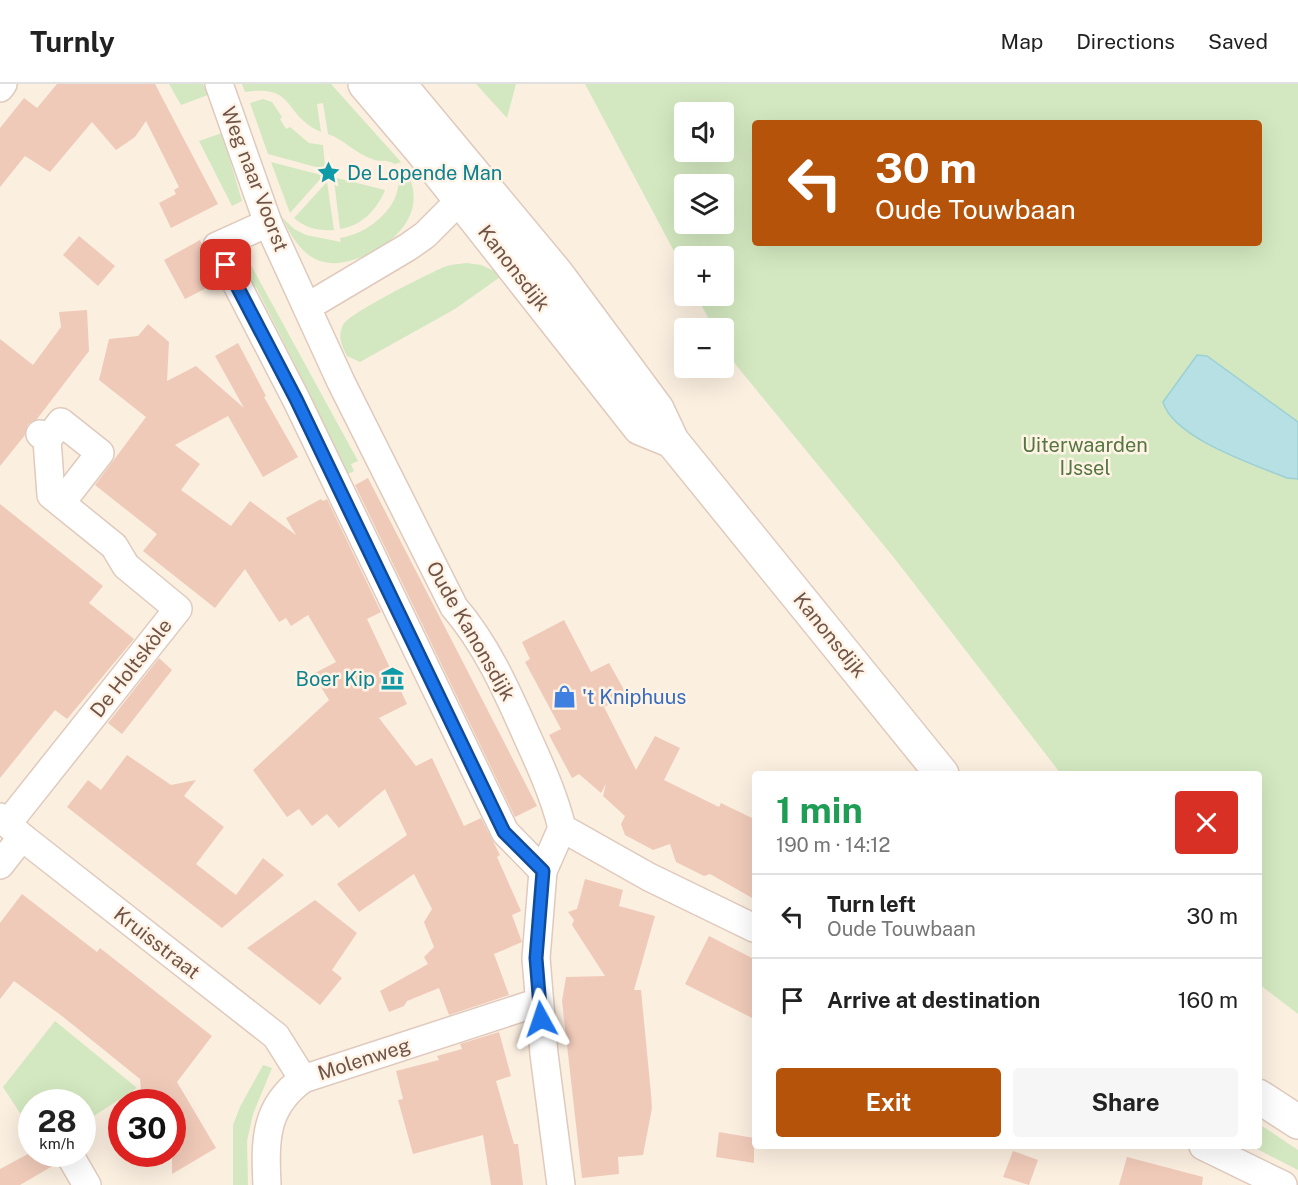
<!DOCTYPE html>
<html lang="en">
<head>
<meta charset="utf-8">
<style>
  body { margin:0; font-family:"Public Sans",sans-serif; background:#f6f6f6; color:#222; height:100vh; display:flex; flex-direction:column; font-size:22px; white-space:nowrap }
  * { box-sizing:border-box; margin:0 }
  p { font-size:20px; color:#767676 }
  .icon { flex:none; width:33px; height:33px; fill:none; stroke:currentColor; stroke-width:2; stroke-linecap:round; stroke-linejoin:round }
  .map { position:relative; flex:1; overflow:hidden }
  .details { position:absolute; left:752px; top:687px; width:510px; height:378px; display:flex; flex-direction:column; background:#fff; border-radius:6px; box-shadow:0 6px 24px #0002 }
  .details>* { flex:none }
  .banner { position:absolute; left:752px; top:36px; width:510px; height:126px; border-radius:6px; box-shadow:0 6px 24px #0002; background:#b45309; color:#fff; overflow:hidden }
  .controls { position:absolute; left:674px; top:18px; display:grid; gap:12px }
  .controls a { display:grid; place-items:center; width:60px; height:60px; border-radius:6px; background:#fff; box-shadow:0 6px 24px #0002; font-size:30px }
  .speed { position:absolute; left:18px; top:1005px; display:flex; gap:12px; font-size:30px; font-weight:700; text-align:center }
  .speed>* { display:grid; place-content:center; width:78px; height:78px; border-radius:50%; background:#fff; box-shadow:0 6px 24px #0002; line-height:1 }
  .speed small { font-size:15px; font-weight:400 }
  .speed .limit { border:9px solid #d22; background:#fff; color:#111 }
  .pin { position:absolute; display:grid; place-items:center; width:51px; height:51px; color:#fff; margin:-26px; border-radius:12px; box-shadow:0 3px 9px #0006 }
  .me { position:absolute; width:66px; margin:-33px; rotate:355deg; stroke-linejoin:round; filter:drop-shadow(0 0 4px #0008) }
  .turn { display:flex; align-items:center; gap:21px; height:126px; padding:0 24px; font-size:27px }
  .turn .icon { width:78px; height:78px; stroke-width:2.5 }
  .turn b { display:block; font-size:42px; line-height:51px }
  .round { display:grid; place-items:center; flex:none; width:63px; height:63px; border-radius:6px; background:#f6f6f6 }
  .overview { display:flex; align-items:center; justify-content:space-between; height:102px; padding:0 24px }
  h1 { font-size:36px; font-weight:700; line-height:45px; color:#1e9e55 }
  .primary-button { display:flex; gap:12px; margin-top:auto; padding:12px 24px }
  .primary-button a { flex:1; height:69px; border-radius:6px; background:#b45309; color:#fff; font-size:24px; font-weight:700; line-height:69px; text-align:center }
  .primary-button a+a { background:#f6f6f6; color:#222 }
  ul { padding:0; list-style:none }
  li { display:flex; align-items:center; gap:18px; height:84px; padding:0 24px; border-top:2px solid #e0e0e0 }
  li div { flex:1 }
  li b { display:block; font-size:22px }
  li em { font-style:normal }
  header { display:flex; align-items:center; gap:36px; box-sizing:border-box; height:84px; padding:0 30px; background:#fff; border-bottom:2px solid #e0e0e0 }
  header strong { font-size:28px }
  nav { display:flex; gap:33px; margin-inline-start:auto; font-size:21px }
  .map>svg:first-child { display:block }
  .green { fill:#d3e8c0; fill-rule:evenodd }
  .water { fill:#b6e0e3; stroke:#9cd0d5; stroke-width:1.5 }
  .building { fill:#f0cab9 }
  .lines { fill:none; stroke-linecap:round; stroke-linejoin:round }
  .minor-casing { stroke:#dfcabd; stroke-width:30 }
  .tertiary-casing { stroke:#dfcabd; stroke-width:36 }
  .minor { stroke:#fff; stroke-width:27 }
  .tertiary { stroke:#fff; stroke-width:33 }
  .route-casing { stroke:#114b97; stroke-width:15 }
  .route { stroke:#1a73e8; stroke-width:10 }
  .labels { text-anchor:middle; stroke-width:5; stroke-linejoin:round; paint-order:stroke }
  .culture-label { font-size:20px; fill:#0d838f; stroke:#fff3e6; text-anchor:start }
  .street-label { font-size:20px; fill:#715448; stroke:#fff3e6 }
  .park-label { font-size:20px; fill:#547741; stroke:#fff3e6 }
  .shop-label { font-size:20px; fill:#366cbe; stroke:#fff3e6; text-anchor:start }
</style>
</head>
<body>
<header>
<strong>Turnly</strong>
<nav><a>Map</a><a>Directions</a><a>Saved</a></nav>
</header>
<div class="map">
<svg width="1298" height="1101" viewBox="0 0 1298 1101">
  <rect width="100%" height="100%" fill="#fbefe0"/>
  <!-- green -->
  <g class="green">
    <polygon points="169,0 203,0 208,11 181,21"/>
    <path d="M242 0H331L401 78 395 80C383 74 382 79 372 75 356 70 345 56 328 50L323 19 317 20 321 48C282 31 297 0 245 8Z"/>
    <polygon points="476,0 516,0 507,34"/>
    <path d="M585 0H1298V930L1259 900 1258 690H1061L895 475 736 281 723 260V244H714L696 212H723V172H684V186ZM684 28H723V68H684ZM754 39H1258V159H754ZM684 100H723V140H684Z"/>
    <polygon points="263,15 272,18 282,33 280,35 286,45 290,43 309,59 323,61 325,82 323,85 268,70 250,19"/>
    <polygon points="222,49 242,117 232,122 199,57"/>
    <polygon points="271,78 321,91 322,93 290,129"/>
    <path d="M406 87C426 122 404 151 373 168 328 190 303 180 282 133L294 145 306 151 341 158 340 154C363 151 391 131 397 108 400 98 398 94 406 87Z"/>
    <path d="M337 94 385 106C377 126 361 142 340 145L334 97Z"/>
    <path d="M327 98 334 146C319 147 305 144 294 134Z"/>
    <polygon points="246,172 358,377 351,380 354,387 339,395 312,338 314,318 256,203 245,199 240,180"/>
    <path d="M467 179 481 181 503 191 455 225 360 278 347 272C342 262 337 253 343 241 349 229 428 190 444 183 452 180 459 180 467 179Z"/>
    <polygon points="55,937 137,1004 83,1039 82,1018 32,1018 31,1046 3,1003"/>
    <polygon points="263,981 272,984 253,1030 247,1057 248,1101 233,1101 233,1041 240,1023"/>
    <polygon points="1259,1040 1298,1066 1298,1086 1251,1062 1258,1062"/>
  </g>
  <!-- water -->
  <path class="water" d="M1197 271 1207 272 1298 338V395L1287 394C1255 381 1173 354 1163 318Z"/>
  <!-- building -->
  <g class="building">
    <polygon points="57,0 155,0 218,120 171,144 159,119 176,110 174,106 179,103 146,37 135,53 116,66 92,38 50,88 25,72 0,103 0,44 24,14 37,24"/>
    <polygon points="79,152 115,182 98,202 63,171"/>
    <polygon points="200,156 218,198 185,215 164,176"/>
    <polygon points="87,226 89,267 37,335 28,340 25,351 0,382 0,255 33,281 61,243 59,228"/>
    <polygon points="148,240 169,258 167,297 196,282 244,324 215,272 238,259 266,312 264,313 298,373 263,393 228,332 175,361 200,380 181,406 231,442 250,417 296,451 286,434 321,415 323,417 327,415 381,528 367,535 407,620 379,634 416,682 432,674 464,742 481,734 500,771 497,773 521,827 512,831 522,858 494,870 509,911 449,931 439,904 407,917 404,922 389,928 380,907 428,880 424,873 434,863 424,838 432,825 414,790 359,828 337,800 407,751 385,705 339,744 327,730 312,742 299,725 287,733 253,686 329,616 313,590 336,578 308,531 291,542 286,534 279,538 245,485 215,524 143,467 157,450 95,401 146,333 99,296 109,255 138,252"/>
    <polygon points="368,394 537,722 515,733 355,401"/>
    <polygon points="0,420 103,502 89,519 134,555 67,635 55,626 0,694"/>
    <polygon points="564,536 591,588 609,579 627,611 604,623 636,686 655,652 680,664 664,696 719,723 721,719 754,735 754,815 710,790 704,792 676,778 670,760 653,766 625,751 621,740 625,732 603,712 606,700 601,709 579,690 572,694 549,651 561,645 525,578 530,575 522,558"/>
    <polygon points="159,574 172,586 122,650 108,639"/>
    <polygon points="127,671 171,701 196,696 184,712 224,743 196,780 236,811 263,774 284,791 222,844 67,723 88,696 101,706"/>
    <polygon points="585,795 623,806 619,822 655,832 634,906 641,906 651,1010 652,1024 643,1071 618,1073 619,1090 582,1094 562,917 566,893 605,892 572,841 574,836 568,828 577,825"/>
    <polygon points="22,810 97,868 100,864 212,952 177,998 216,1064 172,1090 172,1018 142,1018 140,995 62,932 14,897 0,915 0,839"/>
    <polygon points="315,816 357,849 332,886 342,894 320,921 247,864"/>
    <polygon points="709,852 754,875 754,935 685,900"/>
    <polygon points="499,948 511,992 496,997 514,1060 518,1060 523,1101 491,1101 483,1051 413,1070 398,1016 403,1015 396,987 439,976 437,972 462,965 460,960"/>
    <polygon points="719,1048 754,1054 754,1079 716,1073"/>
    <polygon points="1013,1067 1038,1076 1029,1101 1003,1093"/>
    <polygon points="28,1070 53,1070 56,1080 20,1101 0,1101 0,1085"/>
    <polygon points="1127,1073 1203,1093 1202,1101 1119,1101"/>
  </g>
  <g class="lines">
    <defs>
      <g id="minor">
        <path d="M219 0 268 139 341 298 454 523C486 560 506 605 526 650 540 681 554 711 562 744L649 793 754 844"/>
        <polyline points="0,4 3,0"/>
        <polyline points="268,139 217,162 296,315 505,748 543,787"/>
        <polyline points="307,223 408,163 425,151 475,101"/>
        <polyline points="47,356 61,338 100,369 61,419"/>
        <polyline points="0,733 22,753 276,952 303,995"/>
        <polyline points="8,739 178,525 126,482 114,462 51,411 47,356 40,350"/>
        <polyline points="0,781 22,753"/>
        <polyline points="1203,1062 1283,1101"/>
        <polyline points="69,1070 87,1101"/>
        <path d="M267 1101C265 1057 264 1023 303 995L539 918"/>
        <polyline points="561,1101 544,970 536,874 543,787 562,744"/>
      </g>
      <g id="tertiary">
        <polyline points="365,0 422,67 640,344 672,357"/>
        <polyline points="399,0 557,190 657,325 672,357 942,690"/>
        <polyline points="1258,1012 1298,1038"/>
      </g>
    </defs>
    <!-- minor casing -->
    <use href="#minor" class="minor-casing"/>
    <!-- tertiary casing -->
    <use href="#tertiary" class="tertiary-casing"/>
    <!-- minor -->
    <use href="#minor" class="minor"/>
    <!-- tertiary -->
    <use href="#tertiary" class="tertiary"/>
  </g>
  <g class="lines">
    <defs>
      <polyline id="route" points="226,181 296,315 504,748 543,787 536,874 541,935"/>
    </defs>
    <!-- route casing -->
    <use href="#route" class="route-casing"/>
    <!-- route -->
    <use href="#route" class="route"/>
  </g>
  <!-- icons -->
  <defs>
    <symbol id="sight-bare" viewBox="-9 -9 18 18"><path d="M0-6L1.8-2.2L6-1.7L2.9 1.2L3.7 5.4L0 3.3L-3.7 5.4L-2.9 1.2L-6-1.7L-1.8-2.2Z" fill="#0f9aa8" stroke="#fff3e6" stroke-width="2.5" paint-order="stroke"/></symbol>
    <symbol id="museum-bare" viewBox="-9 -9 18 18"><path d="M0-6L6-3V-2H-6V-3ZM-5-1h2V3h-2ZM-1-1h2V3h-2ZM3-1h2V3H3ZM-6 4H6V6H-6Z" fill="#0f9aa8" stroke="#fff3e6" stroke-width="2.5" paint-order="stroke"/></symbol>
    <symbol id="shop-bare" viewBox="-9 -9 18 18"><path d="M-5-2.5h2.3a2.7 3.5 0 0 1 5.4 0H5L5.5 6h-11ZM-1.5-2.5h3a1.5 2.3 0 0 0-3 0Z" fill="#3f7fe0" stroke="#fff3e6" stroke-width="2.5" paint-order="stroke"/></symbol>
  </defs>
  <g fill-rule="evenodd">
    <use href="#sight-bare" x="312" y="72" width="33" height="33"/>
    <use href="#museum-bare" x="376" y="578" width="33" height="33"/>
    <use href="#shop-bare" x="548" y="596" width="33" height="33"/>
  </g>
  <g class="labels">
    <!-- culture labels -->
    <g class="culture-label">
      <text x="347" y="96">De Lopende Man</text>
      <text x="375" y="602" text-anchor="end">Boer Kip</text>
    </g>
    <!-- street labels -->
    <g class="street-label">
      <text transform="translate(255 95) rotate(69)" y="7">Weg naar Voorst</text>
      <text transform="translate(514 184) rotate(52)" y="7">Kanonsdijk</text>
      <text transform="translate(471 547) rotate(60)" y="7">Oude Kanonsdijk</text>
      <text transform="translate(830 551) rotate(51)" y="7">Kanonsdijk</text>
      <text transform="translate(131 584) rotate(-52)" y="7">De Holtskòle</text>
      <text transform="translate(157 859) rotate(38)" y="7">Kruisstraat</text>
      <text transform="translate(364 975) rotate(-18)" y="7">Molenweg</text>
    </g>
    <!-- park labels -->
    <g class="park-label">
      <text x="1085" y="368">Uiterwaarden<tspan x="1085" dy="23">IJssel</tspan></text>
    </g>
    <!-- shop labels -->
    <g class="shop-label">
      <text x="582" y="620">'t Kniphuus</text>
    </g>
  </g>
</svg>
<div class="controls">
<a><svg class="icon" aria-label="sound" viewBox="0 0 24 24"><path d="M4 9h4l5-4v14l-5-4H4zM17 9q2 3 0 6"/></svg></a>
<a><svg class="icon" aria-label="layers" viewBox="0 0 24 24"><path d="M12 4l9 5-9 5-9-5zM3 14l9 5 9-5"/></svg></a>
<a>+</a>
<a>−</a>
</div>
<div class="speed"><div>28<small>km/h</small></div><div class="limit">30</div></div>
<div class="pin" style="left:226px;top:181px;background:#d93025"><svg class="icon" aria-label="arrive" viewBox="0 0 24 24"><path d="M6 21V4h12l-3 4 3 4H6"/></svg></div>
<svg class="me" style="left:541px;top:935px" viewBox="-20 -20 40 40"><path d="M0-17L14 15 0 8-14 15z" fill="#1a73e8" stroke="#fff" stroke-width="4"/></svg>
<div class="banner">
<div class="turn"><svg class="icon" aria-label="left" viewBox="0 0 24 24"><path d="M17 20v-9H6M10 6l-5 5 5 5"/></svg><div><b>30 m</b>Oude Touwbaan</div></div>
</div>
<section class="details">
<div class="overview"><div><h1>1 min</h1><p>190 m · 14:12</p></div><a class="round" style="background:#d93025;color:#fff"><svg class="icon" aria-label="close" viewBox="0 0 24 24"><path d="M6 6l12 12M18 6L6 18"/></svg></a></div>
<ul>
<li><svg class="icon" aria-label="left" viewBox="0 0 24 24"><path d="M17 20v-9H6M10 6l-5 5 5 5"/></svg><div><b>Turn left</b><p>Oude Touwbaan</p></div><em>30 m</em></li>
<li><svg class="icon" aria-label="arrive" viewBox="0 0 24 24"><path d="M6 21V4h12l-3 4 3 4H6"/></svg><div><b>Arrive at destination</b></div><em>160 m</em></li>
</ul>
<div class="primary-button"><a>Exit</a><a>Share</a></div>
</section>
</div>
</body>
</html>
